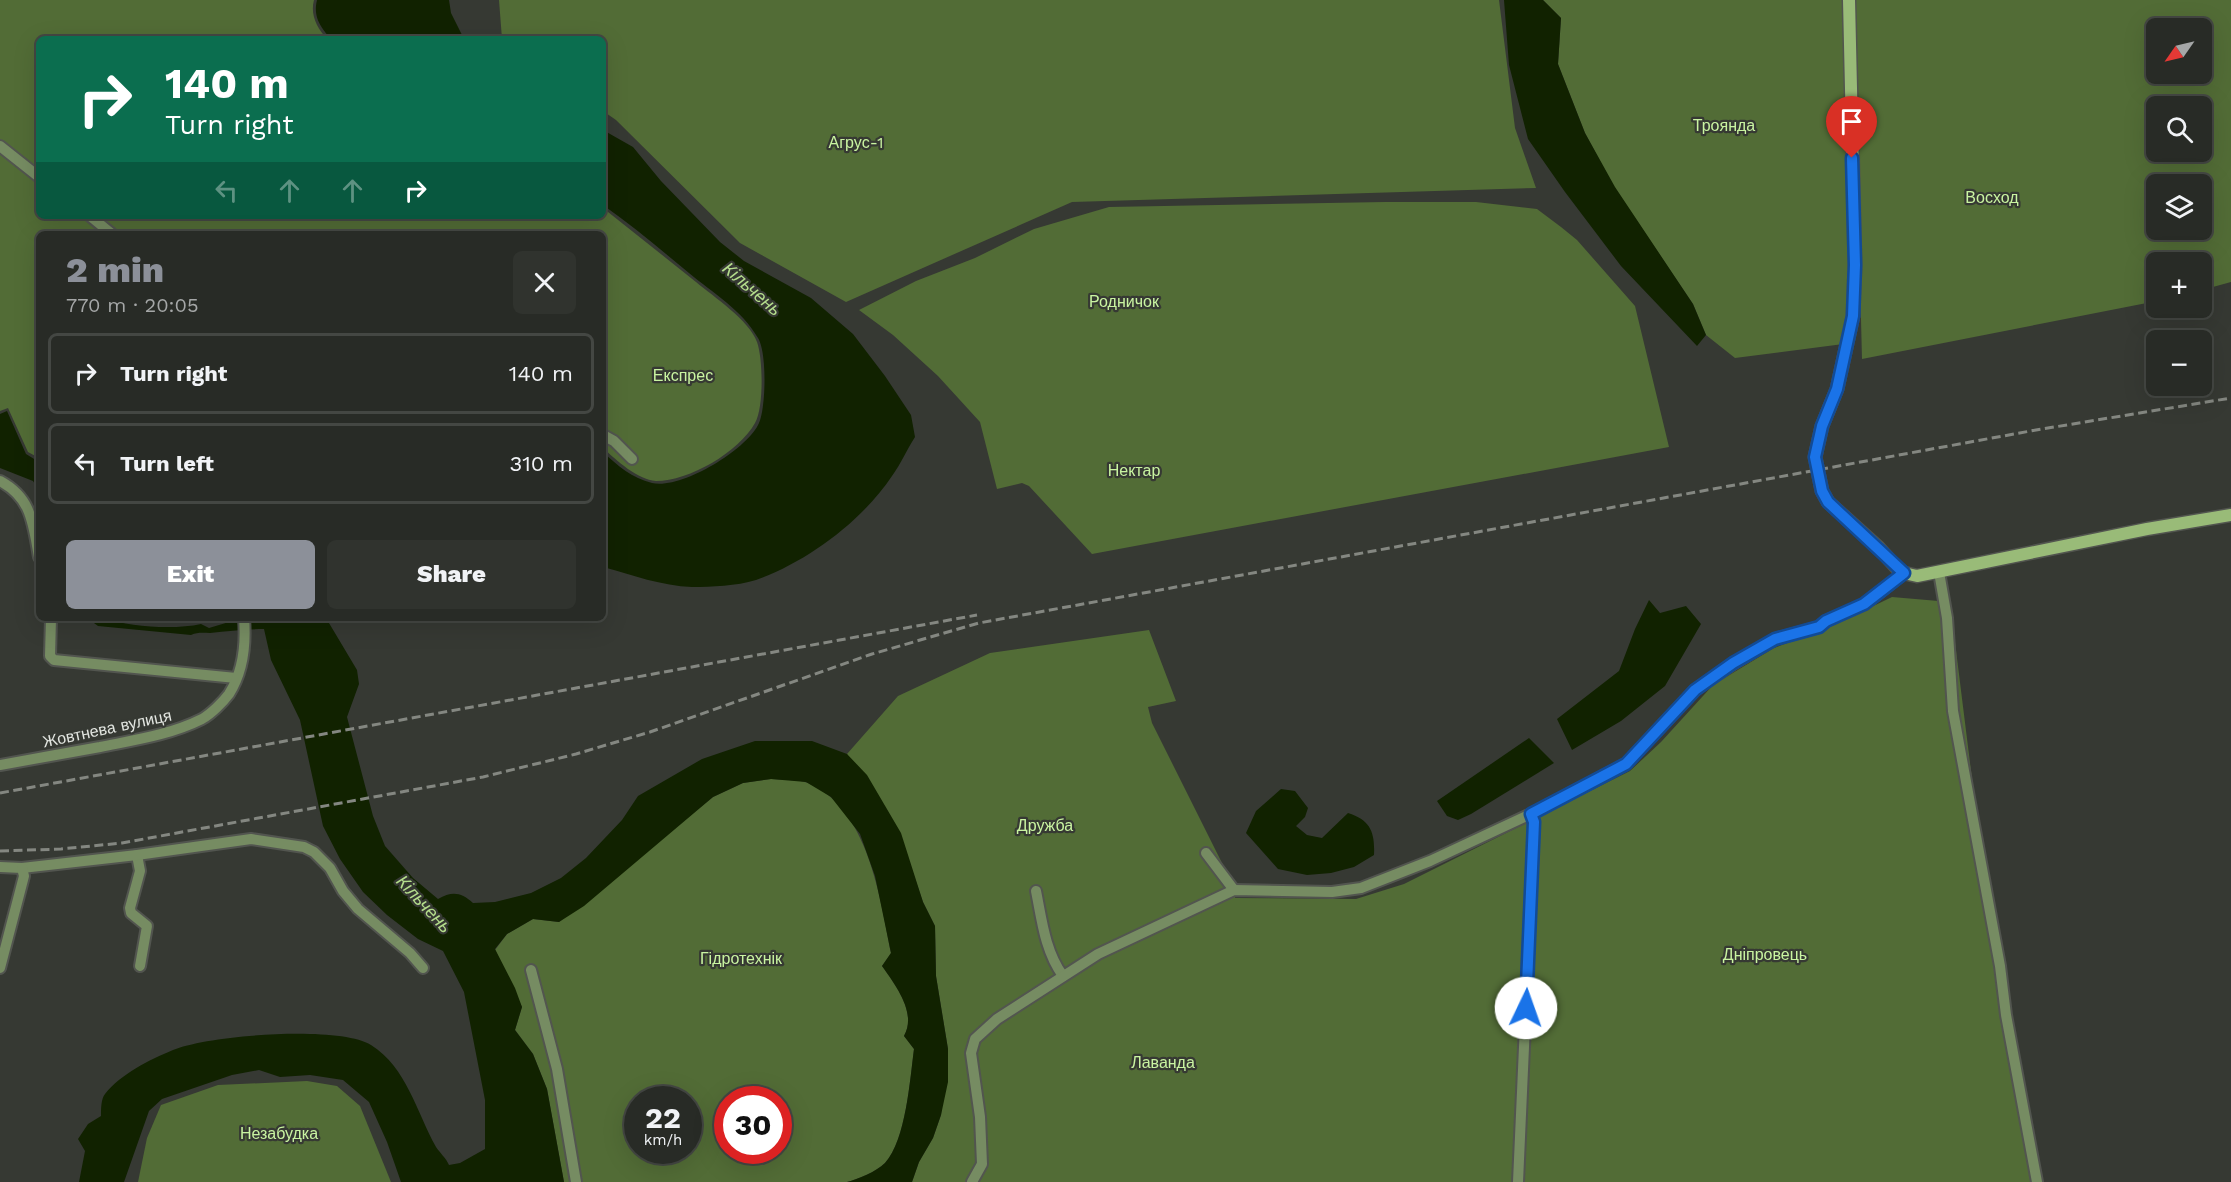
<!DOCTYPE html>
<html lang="en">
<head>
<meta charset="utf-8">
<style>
  body { margin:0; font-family:"Work Sans",sans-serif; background:#30332e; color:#f1f3f6; height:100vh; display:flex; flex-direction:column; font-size:22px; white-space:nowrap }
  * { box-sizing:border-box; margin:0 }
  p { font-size:20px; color:#a5a7a7 }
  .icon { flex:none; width:33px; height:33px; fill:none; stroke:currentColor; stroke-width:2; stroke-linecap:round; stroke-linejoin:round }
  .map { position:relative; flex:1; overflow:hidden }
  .side { position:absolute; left:36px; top:231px; width:570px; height:390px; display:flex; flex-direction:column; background:#282b26; border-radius:9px; box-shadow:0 6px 24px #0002,0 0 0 2px #444743 }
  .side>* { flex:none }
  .hud { position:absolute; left:36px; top:36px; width:570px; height:183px; border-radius:9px; box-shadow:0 6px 24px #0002,0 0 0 2px #444743; background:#0b6e4f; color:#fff; overflow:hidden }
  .needle { width:39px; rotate:236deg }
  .controls { position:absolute; left:2146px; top:18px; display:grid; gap:12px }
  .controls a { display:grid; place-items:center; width:66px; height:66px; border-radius:9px; background:#282b26; box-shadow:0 6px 24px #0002,0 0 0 2px #444743; font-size:30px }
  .speed { position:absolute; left:624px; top:1086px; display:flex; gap:12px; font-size:30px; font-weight:700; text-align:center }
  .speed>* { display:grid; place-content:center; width:78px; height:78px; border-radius:50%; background:#282b26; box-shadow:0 6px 24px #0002,0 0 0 2px #444743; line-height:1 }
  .speed small { font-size:15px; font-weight:400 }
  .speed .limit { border:9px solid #d22; background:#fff; color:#111 }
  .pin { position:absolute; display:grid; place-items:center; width:51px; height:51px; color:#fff; margin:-62px -26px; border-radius:50% 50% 50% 0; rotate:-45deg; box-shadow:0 0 6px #0007 }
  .pin .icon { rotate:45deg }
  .me { position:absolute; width:66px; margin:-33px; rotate:3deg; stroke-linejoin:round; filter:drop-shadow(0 0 4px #0008) }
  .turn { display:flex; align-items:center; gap:21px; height:126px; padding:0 30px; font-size:27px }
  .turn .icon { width:78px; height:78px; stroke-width:2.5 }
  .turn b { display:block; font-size:42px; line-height:51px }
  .lanes { display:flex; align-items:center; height:57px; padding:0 30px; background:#0003; justify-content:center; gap:30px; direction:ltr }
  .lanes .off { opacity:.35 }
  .round { display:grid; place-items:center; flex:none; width:63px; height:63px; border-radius:9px; background:#30332e }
  .head { display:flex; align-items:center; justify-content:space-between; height:102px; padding:0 30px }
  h1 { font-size:36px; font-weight:800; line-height:45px; color:#8c9099 }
  .cta { display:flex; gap:12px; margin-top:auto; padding:12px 30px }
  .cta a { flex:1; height:69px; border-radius:9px; background:#8c9099; color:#fff; font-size:24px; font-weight:800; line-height:69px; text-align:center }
  .cta a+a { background:#30332e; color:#f1f3f6 }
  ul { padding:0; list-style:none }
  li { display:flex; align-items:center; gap:18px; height:81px; margin:0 12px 9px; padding:0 18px; border:3px solid #444743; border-radius:9px }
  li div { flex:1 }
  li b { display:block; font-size:22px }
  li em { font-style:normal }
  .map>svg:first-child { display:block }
  .green { fill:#526c36; fill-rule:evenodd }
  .water { fill:#120 }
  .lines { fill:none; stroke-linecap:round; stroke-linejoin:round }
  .street-casing { stroke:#52554f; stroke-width:14 }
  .secondary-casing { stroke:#52554f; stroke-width:15 }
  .street { stroke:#768c62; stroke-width:10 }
  .secondary { stroke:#99bb78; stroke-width:12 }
  .rail { stroke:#848781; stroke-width:3; stroke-dasharray:9 4.5; stroke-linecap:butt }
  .route-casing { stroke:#114b97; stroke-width:15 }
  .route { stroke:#1a73e8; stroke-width:10 }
  .labels { text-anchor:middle; stroke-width:4.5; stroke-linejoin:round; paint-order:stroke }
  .park-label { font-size:16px; fill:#c9f4a1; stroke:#363933 }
  .street-label { font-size:16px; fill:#e3e6e1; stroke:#363933 }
  .water-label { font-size:18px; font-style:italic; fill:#b4dd8c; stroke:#363933 }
</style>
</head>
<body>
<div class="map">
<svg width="2231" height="1182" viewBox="0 0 2231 1182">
  <rect width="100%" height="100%" fill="#363933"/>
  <!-- green -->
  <g class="green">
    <path d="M0 0H314C310 15 317 28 327 39H39V216H603V208C634 233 665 257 696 282 714 297 749 320 757 342 763 358 764 408 755 423 739 452 689 481 656 481 638 480 616 460 603 448V234H39V458L28 452 8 408 0 411Z"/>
    <polygon points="499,0 1499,0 1515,128 1536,188 1072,202 846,302 740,243 616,120 603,111 603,39 502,39"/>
    <polygon points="1543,0 1846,0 1851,343 1735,358 1706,335 1693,304 1614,187 1585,133 1558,64 1561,18"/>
    <path d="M1853 0H2231V282L2202 290V262H2157V301L1862 359ZM2157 28H2202V74H2157ZM2157 106H2202V152H2157ZM2157 184H2202V230H2157Z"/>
    <polygon points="1385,202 1476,202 1537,209 1561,227 1577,240 1635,306 1669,447 1092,554 1029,486 1022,483 997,489 980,422 938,376 893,335 859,310 916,281 975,258 1034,229 1109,207"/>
    <polygon points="1892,597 1950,602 2001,1012 2033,1182 912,1182 919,1162 933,1138 941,1115 948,1049 936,976 935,926 923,902 912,870 847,754 898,696 990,653 1149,630 1176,701 1148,707 1152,723 1225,869 1236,884 1235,898 1356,899 1404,884 1630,771 1661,742 1713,685 1774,648 1834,625"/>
    <path d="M771 779C782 780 797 779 808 783 868 808 880 897 891 953L882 966C896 986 917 1013 904 1036L914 1049C910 1079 906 1140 885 1163 876 1172 858 1179 847 1182H564L547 1089 533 1054 515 1030 522 1007 495 950 507 934 533 919 559 922 713 797 743 783ZM638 1100H688V1150H638ZM728 1100H778V1150H728Z"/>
    <polygon points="307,1081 337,1086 360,1106 391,1182 138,1182 147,1138 161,1105 218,1085"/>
  </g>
  <!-- water -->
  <g class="water">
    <path d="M317 0H449L451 13 464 39H331C320 27 313 16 317 0Z"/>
    <polygon points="1504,0 1543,0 1561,18 1558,64 1585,133 1615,187 1693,304 1706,335 1697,346 1621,266 1565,192 1528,139 1509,65"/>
    <path d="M603 130 633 147 661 181 720 242 744 261 811 298 853 334 885 376 911 415 915 437C907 449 901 464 892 476 862 521 807 562 756 580 736 586 712 587 692 587 662 586 632 575 603 567V452C618 466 632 478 652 483 681 490 748 449 759 423 766 407 767 352 758 338 742 310 713 293 689 273 661 250 633 226 603 205Z"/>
    <polygon points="7,411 26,454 39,462 39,491 33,481 0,468 0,414"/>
    <polygon points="1649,600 1660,613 1686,606 1701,624 1665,686 1621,721 1572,750 1557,719 1619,671 1635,629"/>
    <path d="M104 618C130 627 174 630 201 624L209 628 229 622 227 618H326L357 670 359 684 347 717 373 816 385 846 413 878 438 899C452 891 461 892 473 903L495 902 531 893 561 878 586 858 622 820 638 796 702 759 755 741H812L847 754 867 775 901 833 923 902 935 926 936 976 948 1049V1082L941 1115 933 1138 919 1162 912 1182H847C858 1179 876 1172 885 1163 906 1140 910 1079 914 1049L904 1036C917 1013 896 986 882 966L891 953 875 876 860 834 831 797 806 782 771 779 743 783 713 797 584 906 559 922 533 919 507 934 495 949 515 988 522 1007 515 1030 533 1054 547 1089 564 1182H401L387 1142 369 1102 343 1080 310 1075 280 1077 259 1070 232 1075 162 1099 149 1111 124 1182H79L85 1151 78 1139 88 1124 101 1116C101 1109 101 1099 105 1094 121 1074 149 1060 173 1050 208 1035 339 1025 371 1045 407 1068 416 1111 436 1147 440 1153 446 1158 449 1165L460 1163 485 1149V1100L464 992 443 951 418 939 387 915 363 892 340 859 323 826 300 720 271 660 264 629C246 629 228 631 210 633 203 633 198 632 191 635L98 626 90 620Z"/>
    <polygon points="1529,738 1554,763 1471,814 1458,820 1447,816 1437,801"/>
    <path d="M1281 789 1295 791 1308 808 1305 817 1296 826 1307 835 1322 838 1348 813C1371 820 1375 833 1374 855L1354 867 1331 873 1307 875 1278 869 1246 833 1256 811Z"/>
  </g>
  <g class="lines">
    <defs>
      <g id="street">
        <polyline points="0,146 39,177"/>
        <polyline points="90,216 112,234"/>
        <polyline points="603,435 614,441 632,459"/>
        <path d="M0 481C32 498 33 524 39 557"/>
        <polyline points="1939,572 1947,618 1953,711 2000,966 2006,1015 2037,1182"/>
        <polyline points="51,618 50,656 54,660 236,678"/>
        <path d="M0 765C33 759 67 753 100 747 134 740 170 735 202 719 211 714 223 702 229 694 243 672 246 643 244 618"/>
        <polyline points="1206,853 1234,890"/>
        <polyline points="137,855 140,871 130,908 131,913 147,926 140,966"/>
        <polyline points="0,867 22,868 137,855 251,839 304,847 314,852 330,868 343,891 358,909 410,953 423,968"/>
        <path d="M1036 891C1042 921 1045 951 1063 976"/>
        <polyline points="0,968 24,876 22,868"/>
        <polyline points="531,970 557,1069 576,1182"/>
        <polyline points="972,1182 982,1164 980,1117 971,1053 975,1039 997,1019 1098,954 1234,890 1332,892 1361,888 1430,861 1531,814 1626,764 1695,690 1733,664 1775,639 1819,627 1826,621 1865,604 1904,573"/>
        <polyline points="1518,1182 1534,822 1531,814"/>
      </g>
      <polyline id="secondary" points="1849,0 1855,265 1853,316 1837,389 1822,426 1815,457 1822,491 1828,502 1878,547 1896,567 1904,573 1917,576 2147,529 2231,515"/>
    </defs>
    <!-- street casing -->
    <use href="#street" class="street-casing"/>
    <!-- secondary casing -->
    <use href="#secondary" class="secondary-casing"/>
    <!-- street -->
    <use href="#street" class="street"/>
    <!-- secondary -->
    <use href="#secondary" class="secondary"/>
    <!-- rail -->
    <g class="rail">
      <polyline points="0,793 977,615"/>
      <polyline points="0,851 61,849 122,843 483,777 576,754 650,732 872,654 979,623 2036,430 2231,398"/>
    </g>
  </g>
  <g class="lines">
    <defs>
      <polyline id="route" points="1526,1008 1534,822 1531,814 1626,764 1695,690 1733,663 1775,639 1819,627 1826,621 1864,604 1904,573 1828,502 1822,491 1815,457 1822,426 1837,389 1853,316 1855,265 1852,158"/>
    </defs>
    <!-- route casing -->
    <use href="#route" class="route-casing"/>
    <!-- route -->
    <use href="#route" class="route"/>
  </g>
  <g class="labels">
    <!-- park labels -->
    <g class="park-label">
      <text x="1724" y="131">Троянда</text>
      <text x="856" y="148">Агрус-1</text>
      <text x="1992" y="203">Восход</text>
      <text x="1124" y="307">Родничок</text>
      <text x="683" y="381">Експрес</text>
      <text x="1134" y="476">Нектар</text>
      <text x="1045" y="831">Дружба</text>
      <text x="1765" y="960">Дніпровець</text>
      <text x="741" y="964">Гідротехнік</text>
      <text x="1163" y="1068">Лаванда</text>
      <text x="279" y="1139">Незабудка</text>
    </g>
    <!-- street labels -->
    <g class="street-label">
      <text transform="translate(107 728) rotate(-12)" y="6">Жовтнева вулиця</text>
    </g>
    <!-- water labels -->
    <g class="water-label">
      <text transform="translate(752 289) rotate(41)" y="6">Кільчень</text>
      <text transform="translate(424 904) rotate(47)" y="6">Кільчень</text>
    </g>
  </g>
</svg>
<div class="controls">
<a><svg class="needle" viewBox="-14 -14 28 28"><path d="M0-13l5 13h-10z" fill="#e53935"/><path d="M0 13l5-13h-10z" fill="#a5a7a7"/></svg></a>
<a><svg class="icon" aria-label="search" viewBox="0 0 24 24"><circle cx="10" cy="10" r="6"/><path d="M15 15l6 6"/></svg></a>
<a><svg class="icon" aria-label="layers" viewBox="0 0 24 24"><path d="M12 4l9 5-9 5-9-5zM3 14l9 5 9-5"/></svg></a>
<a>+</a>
<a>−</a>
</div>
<div class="speed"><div>22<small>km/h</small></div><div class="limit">30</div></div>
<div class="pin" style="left:1852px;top:158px;background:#d93025"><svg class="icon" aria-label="arrive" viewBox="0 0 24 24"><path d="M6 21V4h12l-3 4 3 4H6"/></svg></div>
<svg class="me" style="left:1526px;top:1008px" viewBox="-20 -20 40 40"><circle r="19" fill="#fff"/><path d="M0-13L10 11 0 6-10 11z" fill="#1a73e8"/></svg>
<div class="hud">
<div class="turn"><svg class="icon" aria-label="right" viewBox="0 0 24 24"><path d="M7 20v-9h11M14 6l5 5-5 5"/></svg><div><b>140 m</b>Turn right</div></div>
<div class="lanes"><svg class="icon off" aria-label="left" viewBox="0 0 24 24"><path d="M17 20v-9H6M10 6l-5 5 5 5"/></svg><svg class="icon off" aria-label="ahead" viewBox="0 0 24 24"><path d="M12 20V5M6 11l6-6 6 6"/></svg><svg class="icon off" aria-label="ahead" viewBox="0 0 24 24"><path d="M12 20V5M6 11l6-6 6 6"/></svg><svg class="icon" aria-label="right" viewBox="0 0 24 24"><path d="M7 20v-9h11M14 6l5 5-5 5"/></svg></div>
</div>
<section class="side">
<div class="head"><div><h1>2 min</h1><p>770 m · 20:05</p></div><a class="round"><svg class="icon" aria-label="close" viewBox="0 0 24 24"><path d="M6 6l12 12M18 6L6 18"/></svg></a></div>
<ul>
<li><svg class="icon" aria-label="right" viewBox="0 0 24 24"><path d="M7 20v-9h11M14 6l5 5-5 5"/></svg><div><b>Turn right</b></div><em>140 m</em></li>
<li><svg class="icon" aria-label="left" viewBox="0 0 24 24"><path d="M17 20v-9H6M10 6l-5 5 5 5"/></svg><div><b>Turn left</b></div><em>310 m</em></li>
</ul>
<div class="cta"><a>Exit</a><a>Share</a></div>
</section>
</div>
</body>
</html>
